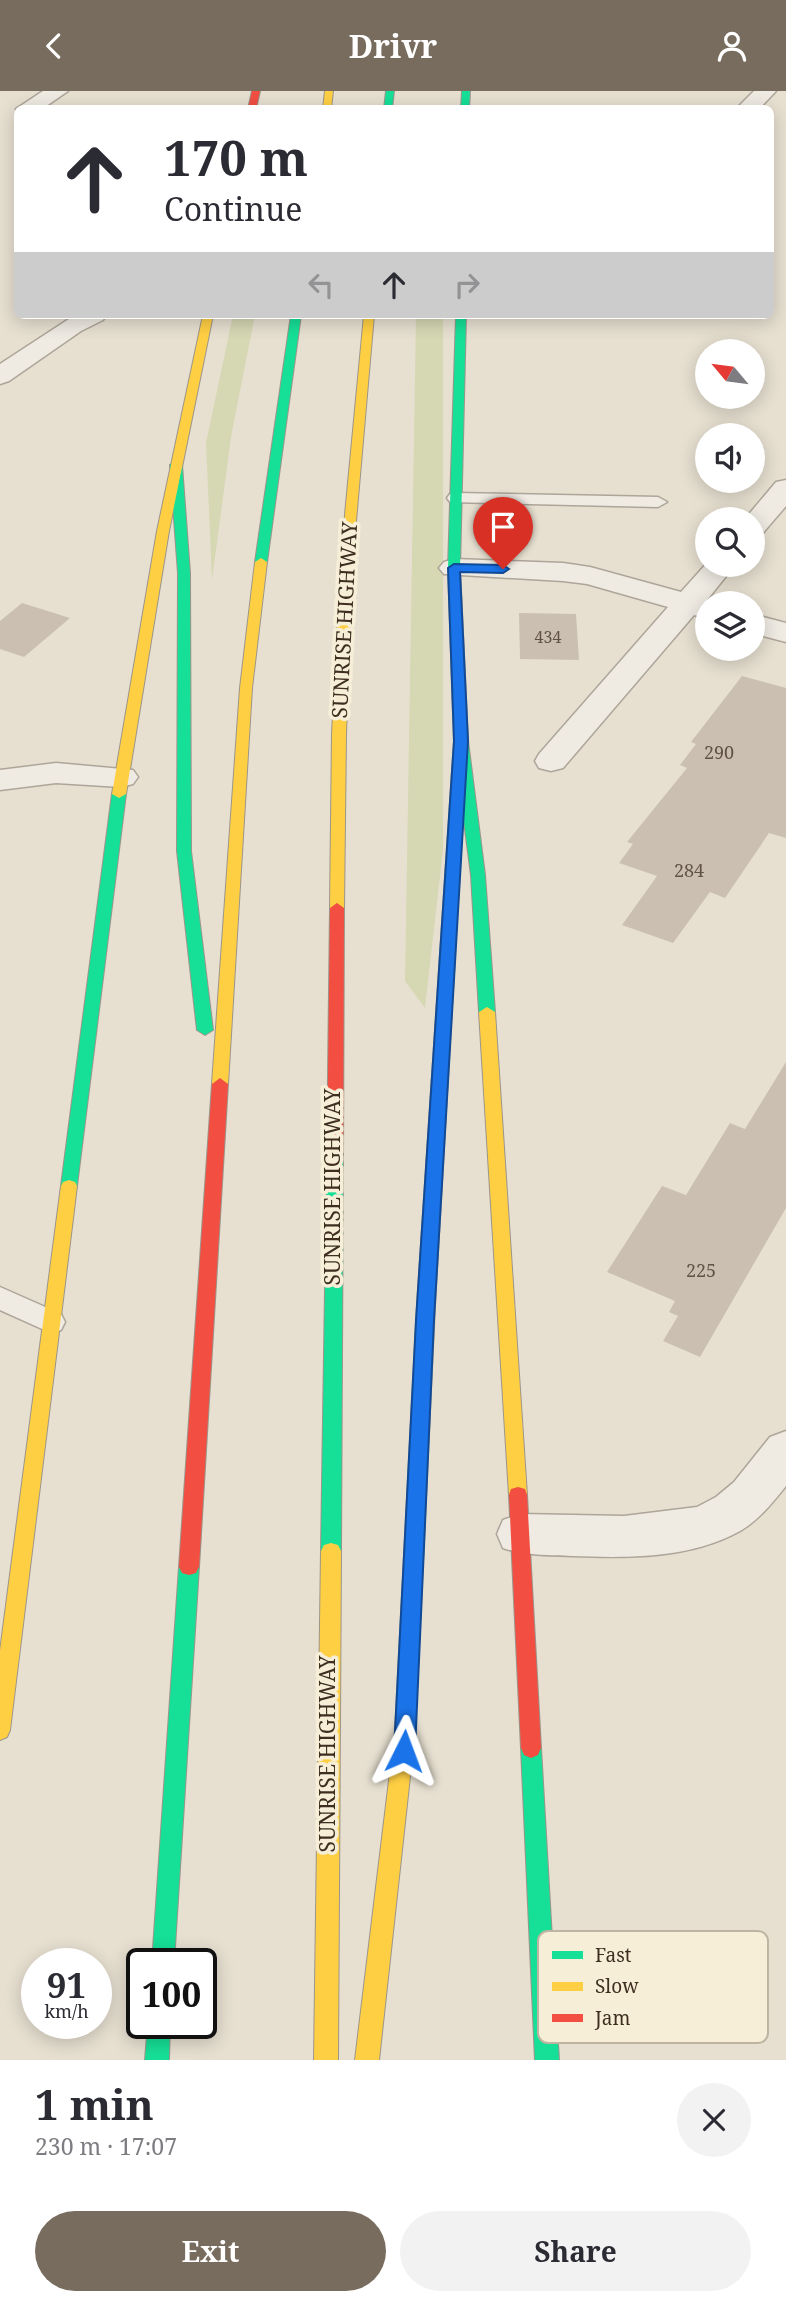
<!DOCTYPE html>
<html lang="en">
<head>
<meta charset="utf-8">
<style>
  body { margin:0; font-family:"Noto Serif",serif; background:#f2f2f3; color:#2b2b33; height:100vh; display:flex; flex-direction:column; font-size:26px; white-space:nowrap }
  * { box-sizing:border-box; margin:0 }
  p { font-size:23px; color:#7c7c81 }
  .icon { flex:none; width:38px; height:38px; fill:none; stroke:currentColor; stroke-width:2; stroke-linecap:round; stroke-linejoin:round }
  .map { position:relative; height:1969px; overflow:hidden }
  .details { display:flex; flex-direction:column; background:#fff; flex:1 }
  .details>* { flex:none }
  .guide { position:absolute; left:14px; top:14px; width:760px; height:214px; border-radius:10px; box-shadow:0 4px 18px #0003; background:#fff; color:#2b2b33; overflow:hidden }
  .needle { width:46px; rotate:299deg }
  .fabs { position:absolute; left:695px; top:248px; display:grid; gap:14px }
  .fabs a { display:grid; place-items:center; width:70px; height:70px; border-radius:50%; background:#fff; box-shadow:0 4px 18px #0003; font-size:35px }
  .speed { position:absolute; left:21px; top:1857px; display:flex; gap:14px; font-size:35px; font-weight:700; text-align:center }
  .speed>* { display:grid; place-content:center; width:91px; height:91px; border-radius:50%; background:#fff; box-shadow:0 4px 18px #0003; line-height:1 }
  .speed small { font-size:18px; font-weight:400 }
  .speed .limit { border:4px solid #111; border-radius:10px; background:#fff; color:#111 }
  .pin { position:absolute; display:grid; place-items:center; width:60px; height:60px; color:#fff; margin:-72px -30px; border-radius:50% 50% 50% 0; rotate:-45deg; box-shadow:0 0 7px #0007 }
  .pin .icon { rotate:45deg }
  .me { position:absolute; width:77px; margin:-38px; rotate:3deg; stroke-linejoin:round; filter:drop-shadow(0 0 5px #0008) }
  .turn { display:flex; align-items:center; gap:24px; height:147px; padding:0 35px; font-size:32px }
  .turn .icon { width:91px; height:91px; stroke-width:2.5 }
  .turn b { display:block; font-size:49px; line-height:60px }
  .lanes { display:flex; align-items:center; height:66px; padding:0 35px; background:#0003; justify-content:center; gap:35px; direction:ltr }
  .lanes .off { opacity:.35 }
  .round { display:grid; place-items:center; flex:none; width:74px; height:74px; border-radius:37px; background:#f2f2f3 }
  .head { display:flex; align-items:center; justify-content:space-between; height:119px; padding:0 35px }
  h1 { font-size:42px; font-weight:700; line-height:52px }
  .button { display:flex; gap:14px; margin-top:auto; padding:14px 35px }
  .button a { flex:1; height:80px; border-radius:42px; background:#786c5e; color:#fff; font-size:28px; font-weight:700; line-height:80px; text-align:center }
  .button a+a { background:#f2f2f3; color:#2b2b33 }
  header { display:flex; justify-content:space-between; align-items:center; height:91px; padding:0 35px; background:#786c5e; color:#fff; font-size:32px; font-weight:700 }
  .map>svg:first-child { display:block }
  .green { fill:#d6d7b3 }
  .building { fill:#cbbfb2 }
  .lines { fill:none; stroke-linecap:round; stroke-linejoin:round }
  .lane-casing { stroke:#ada599; stroke-width:3 }
  .street-casing { stroke:#ada599; stroke-width:3 }
  .fast-casing { stroke:#9c958a; stroke-width:2 }
  .slow-casing { stroke:#9c958a; stroke-width:2 }
  .jam-casing { stroke:#9c958a; stroke-width:2 }
  .lane { fill:#efebe3; fill-rule:evenodd }
  .street { fill:#efebe3; fill-rule:evenodd }
  .fast { fill:#16e098; fill-rule:evenodd }
  .slow { fill:#ffcf43; fill-rule:evenodd }
  .jam { fill:#f24e42; fill-rule:evenodd }
  .route { fill:#1a73e8; stroke:#114b97; stroke-width:2 }
  .labels { text-anchor:middle; stroke-width:7; stroke-linejoin:round; paint-order:stroke }
  .far-number-label { font-size:16px; fill:#605244 }
  .number-label { font-size:18px; fill:#605244 }
  .street-label { font-size:21px; fill:#3d2e20; stroke:#f7eed8 }
  .key { fill:#f7eed8; stroke:#bfb4a1; stroke-width:2 }
  .key-label { font-size:19px; fill:#3d2e20 }
</style>
</head>
<body>
<header><svg class="icon" aria-label="back" viewBox="0 0 24 24"><path d="M15 5l-7 7 7 7"/></svg>Drivr<svg class="icon" aria-label="person" viewBox="0 0 24 24"><circle cx="12" cy="8" r="4"/><path d="M4 21q1-7 8-7t8 7"/></svg></header>
<div class="map">
<svg width="786" height="1969" viewBox="0 0 786 1969">
  <rect width="100%" height="100%" fill="#e7e0d1"/>
  <!-- green -->
  <g class="green">
    <polygon points="233,224 255,224 231,346 212,489 206,352"/>
    <polygon points="416,224 443,224 443,759 425,917 405,890"/>
  </g>
  <!-- building -->
  <g class="building">
    <polygon points="22,512 70,527 24,566 0,558 0,530"/>
    <polygon points="519,522 576,523 579,569 520,568"/>
    <polygon points="742,585 786,597 786,747 769,742 725,807 710,801 673,852 622,834 657,785 619,772 633,753 627,751 687,677 680,674 696,653 691,651"/>
    <polygon points="786,971 786,1117 700,1266 663,1250 678,1225 669,1221 675,1210 607,1181 662,1095 686,1104 730,1032 745,1038"/>
  </g>
  <g class="lines">
    <defs>
      <g id="lane">
        <polygon points="456,402 658,406 667,411 658,416 450,411 447,407 450,403"/>
        <polygon points="0,1196 61,1223 65,1231 61,1239 51,1242 0,1219"/>
      </g>
      <g id="street">
        <polygon points="43,0 68,0 42,18 18,18 18,21 16,18"/>
        <polygon points="754,0 776,0 759,18 736,18"/>
        <polygon points="75,224 106,224 103,229 81,240 9,290 0,293 0,273"/>
        <polygon points="786,389 786,415 762,443 752,445 752,429 744,429 776,391"/>
        <polygon points="454,468 563,472 590,476 681,501 707,472 707,474 735,474 707,509 718,513 707,513 707,527 694,524 563,677 551,680 539,677 535,670 539,663 668,516 587,493 563,490 444,483 439,477 444,471"/>
        <polygon points="752,523 786,532 786,551 752,542"/>
        <polygon points="56,672 133,679 138,686 133,693 121,696 56,692 0,699 0,679"/>
        <path d="M786 1340V1395C773 1411 759 1429 740 1440 690 1468 628 1467 572 1465 549 1464 526 1465 503 1457L497 1443 503 1429 520 1423 624 1425 697 1416 716 1406 734 1391 770 1346Z"/>
      </g>
      <g id="fast">
        <polygon points="386,0 394,0 392,18 384,18"/>
        <polygon points="462,0 470,0 469,18 461,18"/>
        <polygon points="291,224 301,224 267,471 261,475 255,471"/>
        <polygon points="456,224 466,224 460,477 468,650 485,784 495,921 487,926 479,921 471,784 463,723 435,1214 432,1219 426,1221 420,1219 417,1214 454,650 448,477"/>
        <polygon points="176,371 182,374 190,482 191,760 213,939 205,944 197,939 177,760 178,482 170,374"/>
        <polygon points="119,699 126,703 77,1095 75,1099 63,1099 61,1095 112,703"/>
        <polygon points="335,1063 341,1065 343,1069 341,1460 338,1466 331,1468 324,1466 321,1460 327,1069 329,1065"/>
        <polygon points="189,1468 196,1470 199,1476 174,1872 152,1872 179,1476 182,1470"/>
        <polygon points="531,1647 538,1650 541,1657 559,1969 535,1969 521,1657 524,1650"/>
        <polygon points="148,1932 170,1932 169,1969 145,1969"/>
      </g>
      <g id="slow">
        <polygon points="325,0 333,0 331,18 323,18"/>
        <polygon points="203,224 213,224 169,440 126,703 119,707 112,703 157,440"/>
        <polygon points="364,224 374,224 352,476 346,643 344,817 337,822 330,817 332,643 340,476"/>
        <polygon points="261,467 267,471 252,597 228,993 220,999 212,993 240,597 255,471"/>
        <polygon points="487,916 495,921 527,1404 525,1410 518,1412 511,1410 509,1404 479,921"/>
        <polygon points="69,1089 75,1091 77,1095 10,1639 7,1646 0,1649 0,1560 61,1095 63,1091"/>
        <polygon points="331,1452 338,1454 341,1460 338,1969 314,1969 321,1460 324,1454"/>
        <polygon points="405,1630 412,1633 415,1640 379,1969 355,1969 395,1640 398,1633"/>
      </g>
      <g id="jam">
        <polygon points="252,0 260,0 256,18 248,18"/>
        <polygon points="337,812 344,817 343,1069 341,1073 329,1073 327,1069 330,817"/>
        <polygon points="220,987 228,993 199,1476 196,1482 189,1484 182,1482 179,1476 212,993"/>
        <polygon points="426,1207 432,1209 435,1214 415,1640 412,1647 405,1650 398,1647 395,1640 417,1214 420,1209"/>
        <polygon points="518,1396 525,1398 527,1404 541,1657 538,1664 531,1667 524,1664 521,1657 509,1404 511,1398"/>
      </g>
    </defs>
    <!-- lane casing -->
    <use href="#lane" class="lane-casing"/>
    <!-- street casing -->
    <use href="#street" class="street-casing"/>
    <!-- fast casing -->
    <use href="#fast" class="fast-casing"/>
    <!-- slow casing -->
    <use href="#slow" class="slow-casing"/>
    <!-- jam casing -->
    <use href="#jam" class="jam-casing"/>
    <!-- lane -->
    <use href="#lane" class="lane"/>
    <!-- street -->
    <use href="#street" class="street"/>
    <!-- fast -->
    <use href="#fast" class="fast"/>
    <!-- slow -->
    <use href="#slow" class="slow"/>
    <!-- jam -->
    <use href="#jam" class="jam"/>
  </g>
  <!-- route -->
  <polygon class="route" points="454,473 503,474 509,478 503,482 460,481 468,650 434,1229 415,1660 412,1667 404,1670 397,1667 394,1660 416,1229 454,650 448,477"/>
  <g class="labels">
    <!-- far-number labels -->
    <g class="far-number-label">
      <text x="548" y="552">434</text>
    </g>
    <!-- number labels -->
    <g class="number-label">
      <text x="719" y="668">290</text>
      <text x="689" y="786">284</text>
      <text x="701" y="1186">225</text>
    </g>
    <!-- street labels -->
    <g class="street-label">
      <text transform="translate(345 529) rotate(-87)" y="7">SUNRISE HIGHWAY</text>
      <text transform="translate(333 1096) rotate(-90)" y="7">SUNRISE HIGHWAY</text>
      <text transform="translate(328 1663) rotate(-90)" y="7">SUNRISE HIGHWAY</text>
    </g>
  </g>
  <!-- legend -->
  <rect x="538" y="1840" width="230" height="112" rx="10" class="key"/>
  <rect x="552" y="1860" width="31" height="8" fill="#16e098"/>
  <rect x="552" y="1891" width="31" height="9" fill="#ffcf43"/>
  <rect x="552" y="1923" width="31" height="8" fill="#f24e42"/>
  <g class="key-label">
    <text x="595" y="1871">Fast</text>
    <text x="595" y="1902">Slow</text>
    <text x="595" y="1934">Jam</text>
  </g>
</svg>
<div class="fabs">
<a><svg class="needle" viewBox="-14 -14 28 28"><path d="M0-13l5 13h-10z" fill="#e53935"/><path d="M0 13l5-13h-10z" fill="#7c7c81"/></svg></a>
<a><svg class="icon" aria-label="sound" viewBox="0 0 24 24"><path d="M4 9h4l5-4v14l-5-4H4zM17 9q2 3 0 6"/></svg></a>
<a><svg class="icon" aria-label="search" viewBox="0 0 24 24"><circle cx="10" cy="10" r="6"/><path d="M15 15l6 6"/></svg></a>
<a><svg class="icon" aria-label="layers" viewBox="0 0 24 24"><path d="M12 4l9 5-9 5-9-5zM3 14l9 5 9-5"/></svg></a>
</div>
<div class="speed"><div>91<small>km/h</small></div><div class="limit">100</div></div>
<div class="pin" style="left:503px;top:478px;background:#d93025"><svg class="icon" aria-label="arrive" viewBox="0 0 24 24"><path d="M6 21V4h12l-3 4 3 4H6"/></svg></div>
<svg class="me" style="left:404px;top:1660px" viewBox="-20 -20 40 40"><path d="M0-17L14 15 0 8-14 15z" fill="#1a73e8" stroke="#fff" stroke-width="4"/></svg>
<div class="guide">
<div class="turn"><svg class="icon" aria-label="ahead" viewBox="0 0 24 24"><path d="M12 20V5M6 11l6-6 6 6"/></svg><div><b>170 m</b>Continue</div></div>
<div class="lanes"><svg class="icon off" aria-label="left" viewBox="0 0 24 24"><path d="M17 20v-9H6M10 6l-5 5 5 5"/></svg><svg class="icon" aria-label="ahead" viewBox="0 0 24 24"><path d="M12 20V5M6 11l6-6 6 6"/></svg><svg class="icon off" aria-label="right" viewBox="0 0 24 24"><path d="M7 20v-9h11M14 6l5 5-5 5"/></svg></div>
</div>
</div>
<section class="details">
<div class="head"><div><h1>1 min</h1><p>230 m · 17:07</p></div><a class="round"><svg class="icon" aria-label="close" viewBox="0 0 24 24"><path d="M6 6l12 12M18 6L6 18"/></svg></a></div>
<div class="button"><a>Exit</a><a>Share</a></div>
</section>
</body>
</html>
